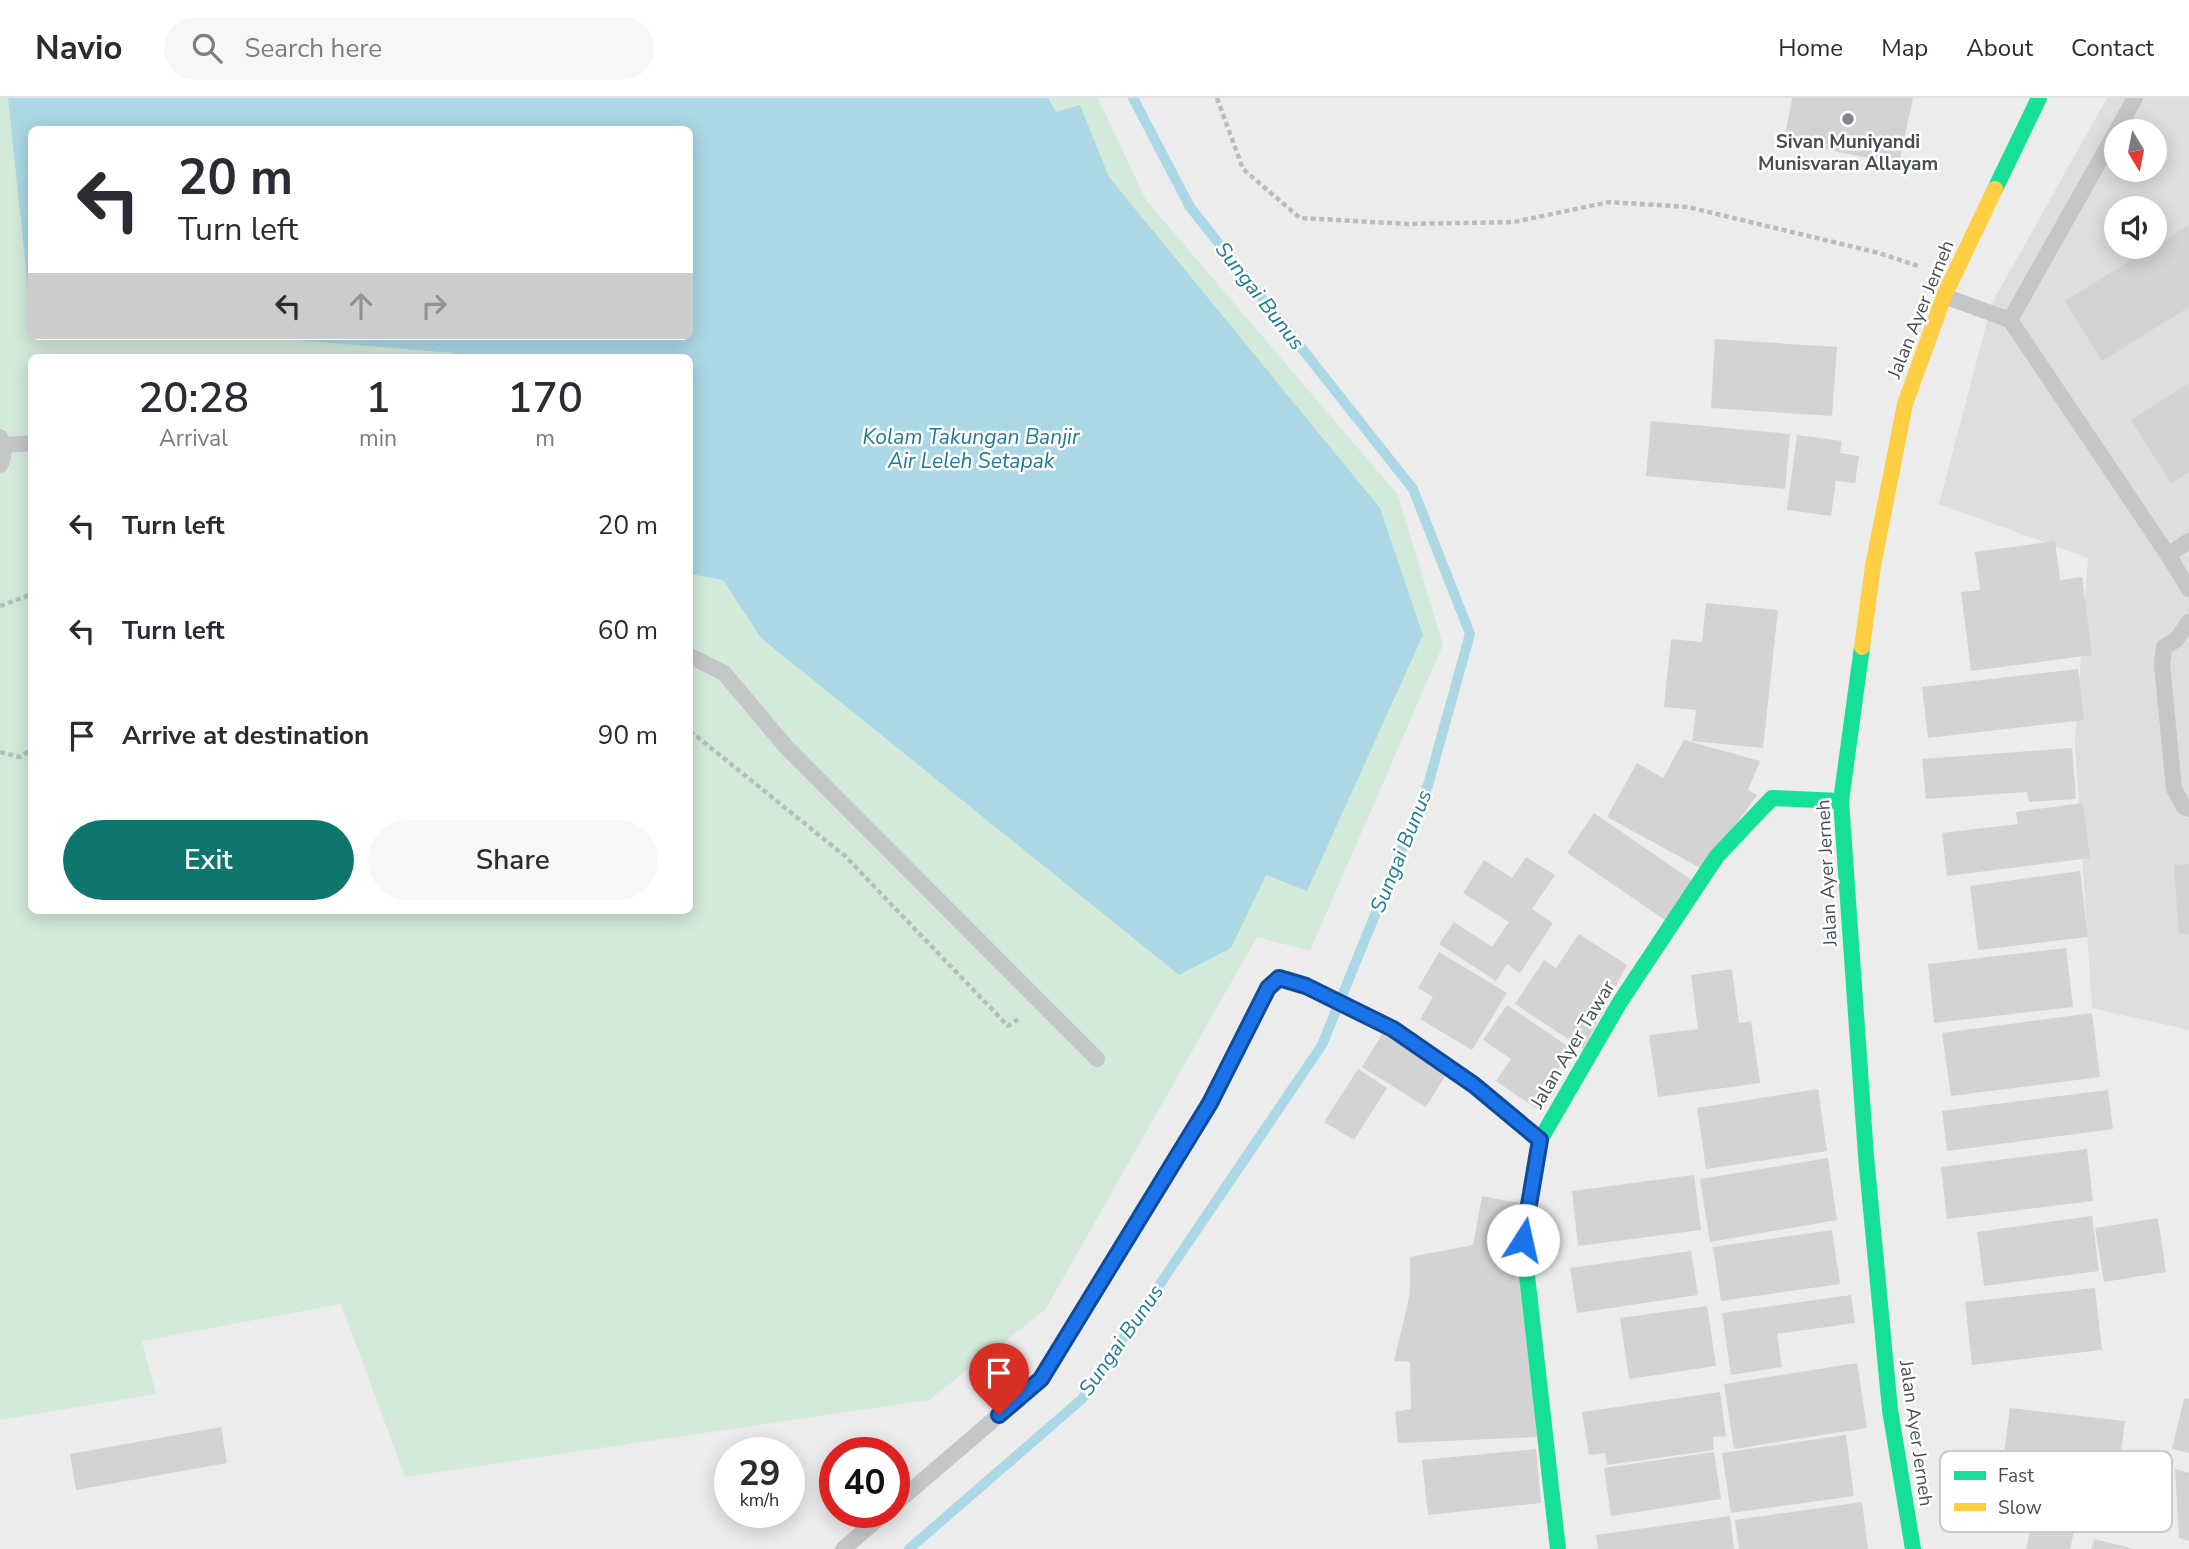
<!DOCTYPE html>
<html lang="en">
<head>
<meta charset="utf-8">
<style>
  body { margin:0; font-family:"Nunito Sans",sans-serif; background:#f7f7f7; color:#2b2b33; height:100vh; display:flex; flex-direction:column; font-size:26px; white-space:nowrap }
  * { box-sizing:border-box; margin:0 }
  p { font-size:23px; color:#7c7c81 }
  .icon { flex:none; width:38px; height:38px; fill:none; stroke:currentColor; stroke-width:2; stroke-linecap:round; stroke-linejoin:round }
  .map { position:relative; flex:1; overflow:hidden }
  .side { position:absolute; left:28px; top:256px; width:665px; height:560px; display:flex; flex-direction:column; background:#fff; border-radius:10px; box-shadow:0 4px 18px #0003 }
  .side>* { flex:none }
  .top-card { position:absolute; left:28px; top:28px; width:665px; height:214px; border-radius:10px; box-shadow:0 4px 18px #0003; background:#fff; color:#2b2b33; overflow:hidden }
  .needle { width:46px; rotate:170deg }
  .fabs { position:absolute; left:2104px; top:21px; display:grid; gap:14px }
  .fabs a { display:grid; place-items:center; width:63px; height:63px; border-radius:50%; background:#fff; box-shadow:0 4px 18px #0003; font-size:35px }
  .speed { position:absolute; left:714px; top:1339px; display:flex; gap:14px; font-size:35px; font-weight:700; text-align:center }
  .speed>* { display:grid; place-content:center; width:91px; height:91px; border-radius:50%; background:#fff; box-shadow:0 4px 18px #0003; line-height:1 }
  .speed small { font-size:18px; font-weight:400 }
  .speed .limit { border:10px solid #d22; background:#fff; color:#111 }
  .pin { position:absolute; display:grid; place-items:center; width:60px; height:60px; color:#fff; margin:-72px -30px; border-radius:50% 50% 50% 0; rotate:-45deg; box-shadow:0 0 7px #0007 }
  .pin .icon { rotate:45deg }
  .me { position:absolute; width:77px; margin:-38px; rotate:10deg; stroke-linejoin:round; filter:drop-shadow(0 0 5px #0008) }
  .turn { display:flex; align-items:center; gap:24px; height:147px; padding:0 35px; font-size:32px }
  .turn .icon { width:91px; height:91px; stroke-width:2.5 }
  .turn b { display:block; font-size:49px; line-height:60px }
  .lanes { display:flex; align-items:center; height:66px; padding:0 35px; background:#0003; justify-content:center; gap:35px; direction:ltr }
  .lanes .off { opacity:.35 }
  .eta { display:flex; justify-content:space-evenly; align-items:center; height:119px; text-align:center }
  .eta b { font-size:42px; font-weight:600; line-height:49px }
  .primary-button { display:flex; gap:14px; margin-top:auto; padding:14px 35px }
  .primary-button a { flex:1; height:80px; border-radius:42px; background:#0f766e; color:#fff; font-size:28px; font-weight:600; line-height:80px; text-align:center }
  .primary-button a+a { background:#f7f7f7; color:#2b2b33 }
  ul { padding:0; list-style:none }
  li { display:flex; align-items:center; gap:21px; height:105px; padding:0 35px }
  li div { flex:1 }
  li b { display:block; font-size:26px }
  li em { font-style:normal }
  header { display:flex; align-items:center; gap:42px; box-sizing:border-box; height:98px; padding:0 35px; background:#fff; border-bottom:2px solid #e1e1e2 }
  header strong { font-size:33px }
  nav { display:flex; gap:38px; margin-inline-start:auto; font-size:24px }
  .search { width:490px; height:63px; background:#f7f7f7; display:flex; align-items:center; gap:18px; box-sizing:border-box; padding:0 24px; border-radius:38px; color:#7c7c81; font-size:26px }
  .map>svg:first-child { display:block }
  .education { fill:#dfdddd; fill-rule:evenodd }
  .green { fill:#d3eadb; fill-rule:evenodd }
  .water { fill:#abd8e4 }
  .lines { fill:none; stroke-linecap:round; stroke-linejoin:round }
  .stream { stroke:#abd8e4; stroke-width:10 }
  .building { fill:#d3d3d5 }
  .path { stroke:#b4bebb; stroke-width:4.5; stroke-dasharray:5 3.5; stroke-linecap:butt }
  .lane { stroke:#c4c6c7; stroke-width:16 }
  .fast { stroke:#16e098; stroke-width:16 }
  .slow { stroke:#ffcf43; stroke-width:16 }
  .route-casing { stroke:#114b97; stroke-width:18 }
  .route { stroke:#1a73e8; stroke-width:12 }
  .poi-dot { fill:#80868a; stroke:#fff; stroke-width:2.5 }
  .labels { text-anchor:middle; stroke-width:5; stroke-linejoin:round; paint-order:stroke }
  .poi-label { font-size:19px; font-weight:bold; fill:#464f56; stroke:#fff }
  .street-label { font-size:19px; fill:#464f56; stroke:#fff }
  .water-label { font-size:21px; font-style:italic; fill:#1b7b94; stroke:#fff }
  .key { fill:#fff; stroke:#c8cacc; stroke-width:2 }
  .key-label { font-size:19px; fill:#464f56 }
</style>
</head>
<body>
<header>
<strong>Navio</strong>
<div class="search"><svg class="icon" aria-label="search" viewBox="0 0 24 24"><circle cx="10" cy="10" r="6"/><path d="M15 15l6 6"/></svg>Search here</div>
<nav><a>Home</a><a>Map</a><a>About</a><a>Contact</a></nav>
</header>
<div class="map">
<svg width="2189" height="1451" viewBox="0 0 2189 1451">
  <rect width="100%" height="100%" fill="#edecec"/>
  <!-- education -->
  <path class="education" d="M2107 0H2189V932L2092 910 2075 644 2088 460 1939 406 1992 205ZM2116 33H2154V72H2116ZM2116 110H2154V149H2116Z"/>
  <!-- green -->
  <path class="green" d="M0 0H1098L1146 102 1398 397 1443 547 1310 853 1257 839 1045 1212 929 1302 405 1379 341 1206 142 1243 156 1296 0 1322ZM32 32H690V238H32ZM32 259H690V812H32Z"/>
  <!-- water -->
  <polygon class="water" points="8,0 1048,0 1056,14 1080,7 1109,79 1380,410 1423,537 1307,793 1266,777 1231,850 1179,877 761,540 723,482 690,476 690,259 454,259 453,255 249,238 690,238 690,32 32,32 31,218"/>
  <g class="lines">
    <!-- stream -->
    <polyline class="stream" points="909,1451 1082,1301 1322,947 1428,687 1470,536 1413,391 1190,109 1133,0"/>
  </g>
  <!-- building -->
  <g class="building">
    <polygon points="1792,0 1913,0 1899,66 1784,43"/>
    <polygon points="2189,127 2189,209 2102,263 2065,203"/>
    <polygon points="1715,241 1837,249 1832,318 1711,310"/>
    <polygon points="2189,285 2189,374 2171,385 2131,322"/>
    <polygon points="1651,323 1790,336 1785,391 1646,378"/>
    <polygon points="1797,337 1842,343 1840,355 1859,358 1855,385 1836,383 1831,418 1787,412"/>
    <polygon points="2055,443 2060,482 2082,479 2092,557 1971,573 1961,494 1980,492 1975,454"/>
    <polygon points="1706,505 1778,512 1763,650 1692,643 1696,612 1664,609 1671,541 1702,544"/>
    <polygon points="2078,571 2084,622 1928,640 1922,589"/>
    <polygon points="1684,642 1760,663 1748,692 1757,697 1704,772 1607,719 1637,665 1663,680"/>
    <polygon points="2072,650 2076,701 2029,704 2027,694 1926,701 1922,661"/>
    <polygon points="2083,705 2090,760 1947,778 1942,735 2018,726 2016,714"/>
    <polygon points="1594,715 1696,785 1668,824 1567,755"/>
    <polygon points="1526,759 1555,777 1532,811 1553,825 1520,875 1507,866 1496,883 1439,846 1454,824 1492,849 1509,824 1463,795 1484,762 1512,780"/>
    <polygon points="2189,766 2189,836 2179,836 2174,767"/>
    <polygon points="2080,773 2088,839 1978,852 1970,788"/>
    <polygon points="1579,836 1627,867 1583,951 1515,906 1544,862 1556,870"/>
    <polygon points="2066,850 2073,909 1934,925 1928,866"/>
    <polygon points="1439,854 1507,895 1472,952 1420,921 1433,899 1418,890"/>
    <polygon points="1732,871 1739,925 1751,923 1760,985 1658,999 1649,937 1698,931 1691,877"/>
    <polygon points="1507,907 1572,951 1547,987 1556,993 1541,1014 1496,983 1511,961 1483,942"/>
    <polygon points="2092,915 2100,979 1951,998 1942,935"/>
    <polygon points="1384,933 1448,973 1426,1009 1362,969"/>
    <polygon points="1358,971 1387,990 1354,1042 1324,1024"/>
    <polygon points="1818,991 1827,1053 1706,1071 1697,1010"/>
    <polygon points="2108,992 2113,1031 1947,1053 1942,1013"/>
    <polygon points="2087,1051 2093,1103 1947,1121 1941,1069"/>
    <polygon points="1828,1060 1837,1122 1710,1144 1700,1081"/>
    <polygon points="1694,1077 1701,1132 1578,1148 1572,1093"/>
    <polygon points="1482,1098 1523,1106 1537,1339 1398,1345 1395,1314 1411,1311 1410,1264 1394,1263 1410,1195 1410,1159 1473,1147"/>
    <polygon points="2092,1118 2099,1173 1984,1188 1977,1134"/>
    <polygon points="2158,1120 2166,1174 2104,1184 2095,1130"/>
    <polygon points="1832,1132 1840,1186 1721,1203 1713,1149"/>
    <polygon points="1691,1153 1698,1197 1577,1215 1570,1170"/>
    <polygon points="2095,1190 2102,1252 1972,1267 1965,1204"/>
    <polygon points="1851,1197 1855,1225 1777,1236 1782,1269 1731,1277 1722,1215"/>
    <polygon points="1707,1208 1716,1268 1629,1281 1620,1220"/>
    <polygon points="1857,1265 1867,1330 1734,1351 1724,1286"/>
    <polygon points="1720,1294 1726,1338 1713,1339 1714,1352 1607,1367 1605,1355 1589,1357 1582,1314"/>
    <polygon points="2184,1300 2189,1301 2189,1355 2172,1351"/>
    <polygon points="2010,1310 2125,1323 2116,1392 2001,1378"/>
    <polygon points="221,1329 227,1365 76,1392 70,1356"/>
    <polygon points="1846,1337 1854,1398 1731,1415 1722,1355"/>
    <polygon points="1536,1351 1541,1405 1428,1417 1422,1362"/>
    <polygon points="1714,1354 1721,1401 1611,1418 1604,1370"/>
    <polygon points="2175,1371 2189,1375 2189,1443 2179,1440"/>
    <polygon points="1862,1404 1868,1451 1739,1451 1735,1422"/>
    <polygon points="1730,1418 1734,1451 1598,1451 1596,1437"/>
    <polygon points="2033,1419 2075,1429 2070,1451 2026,1451"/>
    <polygon points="2094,1441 2131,1450 2131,1451 2091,1451"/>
  </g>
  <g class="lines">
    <!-- path -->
    <g class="path">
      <polyline points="1217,0 1243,71 1300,120 1408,126 1514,124 1609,104 1688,109 1879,155 1918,168"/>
      <polyline points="0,508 32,496"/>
      <polyline points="690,633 845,758 1008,928 1020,920"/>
      <polyline points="0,654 20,659 32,651"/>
    </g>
    <!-- lane -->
    <g class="lane">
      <polyline points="1944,198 2010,222 2168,457"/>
      <polyline points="2010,222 2135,0"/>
      <path d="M0 339C4 348 5 359 0 367"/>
      <polyline points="4,347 32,345"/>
      <polyline points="2189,443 2168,457 2189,491"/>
      <polyline points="2189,524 2176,542 2164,549 2162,566 2174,691 2184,709 2189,711"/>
      <polyline points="690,558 724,575 787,650 1097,961"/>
      <polyline points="894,1407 1041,1281 1211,1005 1268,890 1279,880 1306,889 1393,931 1474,987 1540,1042"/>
      <polyline points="843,1451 886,1414"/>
    </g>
    <!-- fast -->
    <g class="fast">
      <polyline points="1995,91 2039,0"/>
      <polyline points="1862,549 1841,703 1866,1058 1890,1312 1913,1451"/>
      <polyline points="1558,1451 1523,1142 1540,1042 1620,904 1717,758 1772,700 1841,703"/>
    </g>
    <!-- slow -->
    <polyline class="slow" points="1862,549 1873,468 1905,306 1944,198 1995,91"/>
  </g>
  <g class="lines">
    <defs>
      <polyline id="route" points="999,1317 1041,1281 1210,1005 1268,890 1279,880 1306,888 1393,931 1474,987 1540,1042 1523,1142"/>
    </defs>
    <!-- route casing -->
    <use href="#route" class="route-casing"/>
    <!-- route -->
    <use href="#route" class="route"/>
  </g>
  <!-- markers -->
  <circle class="poi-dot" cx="1848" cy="21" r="7"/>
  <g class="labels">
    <!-- poi labels -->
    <g class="poi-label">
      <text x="1848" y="50">Sivan Muniyandi<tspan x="1848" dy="22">Munisvaran Allayam</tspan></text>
    </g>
    <!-- street labels -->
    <g class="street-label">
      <text transform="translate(1920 211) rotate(-68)" y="7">Jalan Ayer Jerneh</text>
      <text transform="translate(1826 775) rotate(-93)" y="7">Jalan Ayer Jerneh</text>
      <text transform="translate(1572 946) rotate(-59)" y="7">Jalan Ayer Tawar</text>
      <text transform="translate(1917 1335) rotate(82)" y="7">Jalan Ayer Jerneh</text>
    </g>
    <!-- water labels -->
    <g class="water-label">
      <text transform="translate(1260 198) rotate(52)" y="7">Sungai Bunus</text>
      <text x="971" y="346">Kolam Takungan Banjir<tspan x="971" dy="24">Air Leleh Setapak</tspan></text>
      <text transform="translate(1401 753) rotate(-68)" y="7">Sungai Bunus</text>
      <text transform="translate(1121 1242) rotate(-55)" y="7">Sungai Bunus</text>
    </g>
  </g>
  <!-- legend -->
  <rect x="1940" y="1353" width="232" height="81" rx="10" class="key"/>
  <rect x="1954" y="1373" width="32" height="9" fill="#16e098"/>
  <rect x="1954" y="1405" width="32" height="8" fill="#ffcf43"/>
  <g class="key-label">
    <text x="1998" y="1384">Fast</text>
    <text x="1998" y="1416">Slow</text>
  </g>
</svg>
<div class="fabs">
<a><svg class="needle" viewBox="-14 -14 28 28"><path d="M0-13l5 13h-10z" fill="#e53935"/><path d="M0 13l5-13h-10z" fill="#7c7c81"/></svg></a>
<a><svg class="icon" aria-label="sound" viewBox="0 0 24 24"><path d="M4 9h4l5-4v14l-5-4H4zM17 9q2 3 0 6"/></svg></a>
</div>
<div class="speed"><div>29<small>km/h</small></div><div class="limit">40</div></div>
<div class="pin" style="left:999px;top:1317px;background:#d93025"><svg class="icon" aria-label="arrive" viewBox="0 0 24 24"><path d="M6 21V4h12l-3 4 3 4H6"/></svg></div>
<svg class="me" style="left:1523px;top:1142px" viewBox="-20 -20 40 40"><circle r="19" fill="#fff"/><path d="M0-13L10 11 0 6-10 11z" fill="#1a73e8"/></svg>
<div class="top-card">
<div class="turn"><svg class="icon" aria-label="left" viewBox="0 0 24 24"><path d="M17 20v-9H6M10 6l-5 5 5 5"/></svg><div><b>20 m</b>Turn left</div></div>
<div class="lanes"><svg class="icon" aria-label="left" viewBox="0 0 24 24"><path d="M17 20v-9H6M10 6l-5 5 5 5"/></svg><svg class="icon off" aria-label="ahead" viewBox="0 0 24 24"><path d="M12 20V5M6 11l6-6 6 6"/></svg><svg class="icon off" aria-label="right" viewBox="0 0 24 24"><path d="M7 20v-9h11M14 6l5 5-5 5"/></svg></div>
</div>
<section class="side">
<div class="eta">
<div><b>20:28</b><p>Arrival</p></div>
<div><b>1</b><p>min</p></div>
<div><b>170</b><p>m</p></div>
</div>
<ul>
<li><svg class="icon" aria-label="left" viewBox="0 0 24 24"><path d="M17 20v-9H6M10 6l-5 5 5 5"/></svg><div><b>Turn left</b></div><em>20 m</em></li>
<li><svg class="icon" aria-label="left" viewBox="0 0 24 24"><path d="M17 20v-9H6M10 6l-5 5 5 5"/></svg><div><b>Turn left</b></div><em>60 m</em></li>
<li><svg class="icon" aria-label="arrive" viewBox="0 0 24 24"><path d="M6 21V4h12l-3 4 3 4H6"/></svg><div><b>Arrive at destination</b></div><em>90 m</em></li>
</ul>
<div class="primary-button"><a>Exit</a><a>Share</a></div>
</section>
</div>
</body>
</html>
